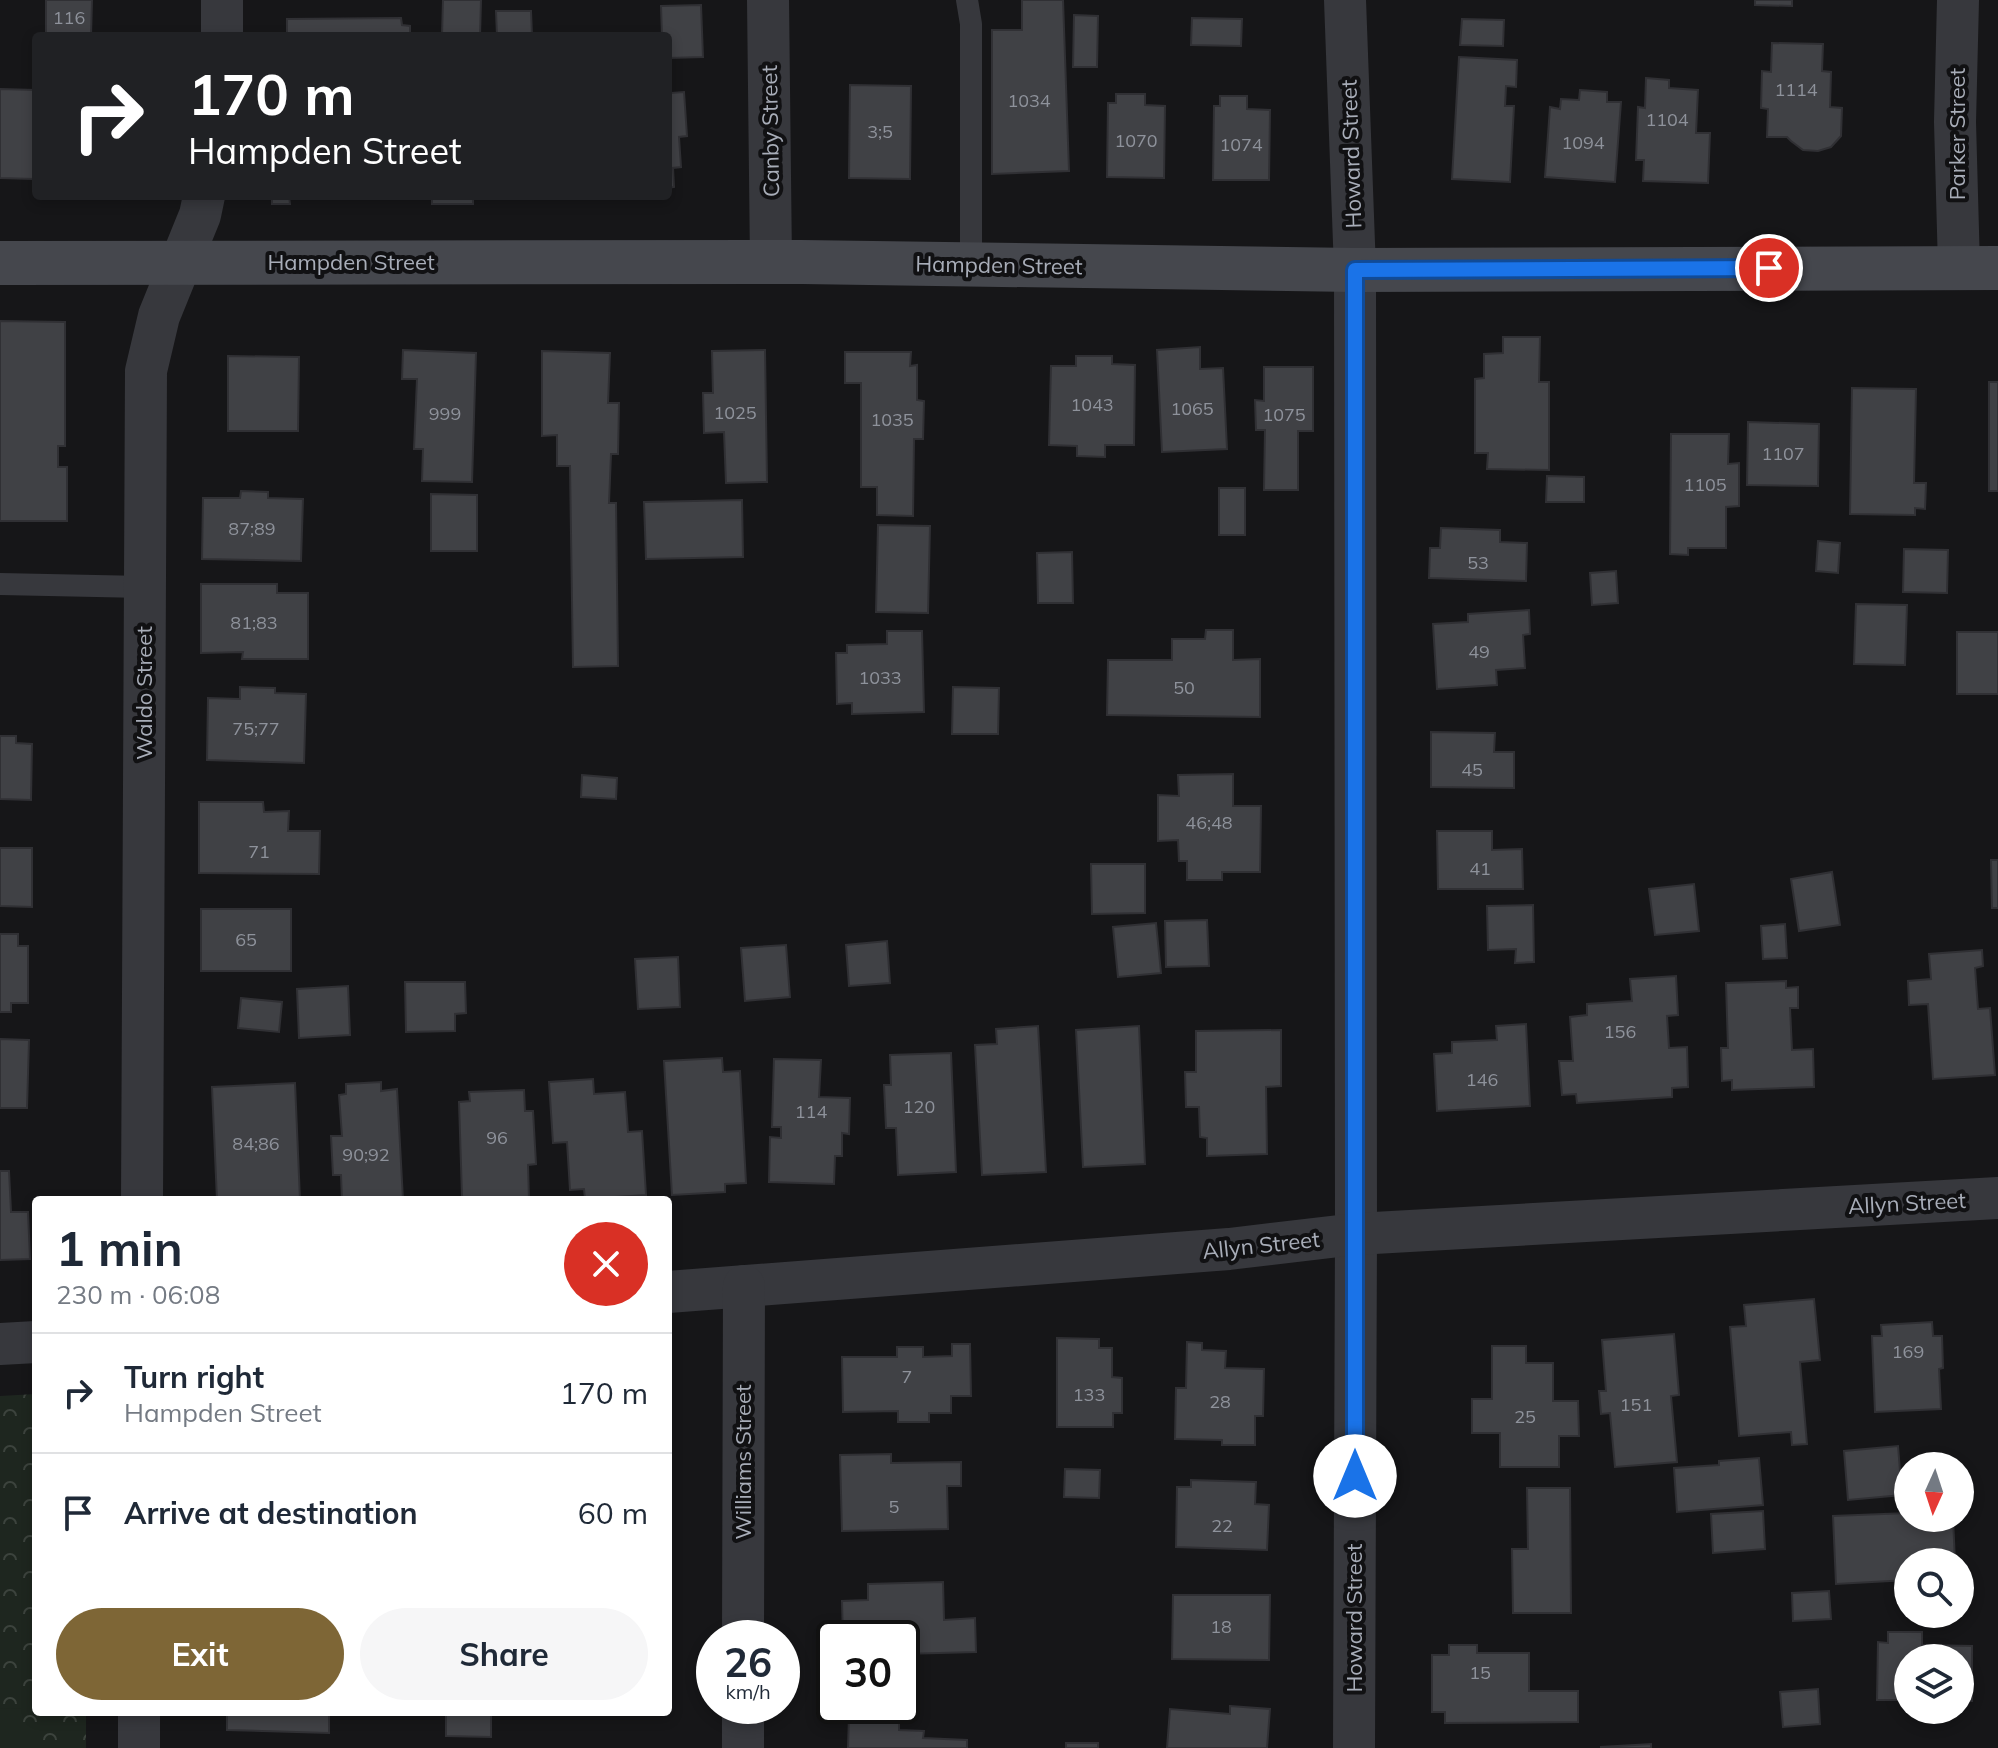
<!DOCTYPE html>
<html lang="en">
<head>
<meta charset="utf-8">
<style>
  body { margin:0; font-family:Mulish,sans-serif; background:#f6f6f7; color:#1f2937; height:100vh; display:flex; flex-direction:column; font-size:30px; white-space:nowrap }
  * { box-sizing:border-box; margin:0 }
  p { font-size:26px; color:#747a83 }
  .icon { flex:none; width:44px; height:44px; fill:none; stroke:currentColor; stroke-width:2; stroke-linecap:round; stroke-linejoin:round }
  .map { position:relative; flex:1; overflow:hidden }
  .drawer { position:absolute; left:32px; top:1196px; width:640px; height:520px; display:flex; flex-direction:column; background:#fff; border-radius:8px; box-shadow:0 4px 12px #0003 }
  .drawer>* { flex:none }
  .banner { position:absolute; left:32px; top:32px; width:640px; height:168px; border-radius:8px; box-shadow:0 4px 12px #0003; background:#202124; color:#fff; overflow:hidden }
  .needle { width:52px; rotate:183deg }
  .controls { position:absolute; left:1894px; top:1452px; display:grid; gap:16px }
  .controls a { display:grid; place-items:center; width:80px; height:80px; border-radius:50%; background:#fff; box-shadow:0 4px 12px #0003; font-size:40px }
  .speed { position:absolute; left:696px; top:1620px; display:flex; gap:16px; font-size:40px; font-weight:700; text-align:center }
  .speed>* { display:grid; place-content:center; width:104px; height:104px; border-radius:50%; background:#fff; box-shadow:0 4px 12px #0003; line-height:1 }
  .speed small { font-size:20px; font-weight:400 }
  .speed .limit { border:4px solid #111; border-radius:12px; background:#fff; color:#111 }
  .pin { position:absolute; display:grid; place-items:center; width:68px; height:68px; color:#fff; margin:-34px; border:4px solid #fff; border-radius:50%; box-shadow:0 2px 8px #0007 }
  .me { position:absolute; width:88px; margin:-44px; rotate:0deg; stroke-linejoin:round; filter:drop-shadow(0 0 6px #0008) }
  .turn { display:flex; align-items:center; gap:28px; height:168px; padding:0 24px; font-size:36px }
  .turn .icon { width:104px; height:104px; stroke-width:2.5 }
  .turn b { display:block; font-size:56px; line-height:68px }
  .round { display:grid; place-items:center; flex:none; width:84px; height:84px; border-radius:42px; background:#f6f6f7 }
  .head { display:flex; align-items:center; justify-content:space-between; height:136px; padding:0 24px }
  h1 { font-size:48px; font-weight:700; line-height:60px }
  .cta { display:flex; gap:16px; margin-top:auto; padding:16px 24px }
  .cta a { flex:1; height:92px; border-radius:48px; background:#7e6636; color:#fff; font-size:32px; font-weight:700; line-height:92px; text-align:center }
  .cta a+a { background:#f6f6f7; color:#1f2937 }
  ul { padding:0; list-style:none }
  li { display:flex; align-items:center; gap:24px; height:120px; padding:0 24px; border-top:2px solid #e0e1e3 }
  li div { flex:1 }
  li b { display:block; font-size:30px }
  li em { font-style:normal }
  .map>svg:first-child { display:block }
  .park { fill:url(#park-crowns) }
  .pitch { fill:#1e261f }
  .building { fill:#404145; stroke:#303034; stroke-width:2 }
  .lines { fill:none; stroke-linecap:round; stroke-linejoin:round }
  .lane { stroke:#37383d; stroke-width:22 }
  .street { stroke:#37383d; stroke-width:42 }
  .secondary { stroke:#45474d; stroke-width:44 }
  .route-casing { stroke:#114b97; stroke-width:20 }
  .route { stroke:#1a73e8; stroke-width:14 }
  .labels { text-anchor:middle; stroke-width:8; stroke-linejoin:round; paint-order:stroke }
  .number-label { font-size:18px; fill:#8e929b }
  .street-label { font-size:22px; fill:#a8adb8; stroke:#111113 }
</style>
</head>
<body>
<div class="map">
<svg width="1998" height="1748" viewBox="0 0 1998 1748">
  <defs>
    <pattern id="park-crowns" width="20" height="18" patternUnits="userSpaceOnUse" patternTransform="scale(2)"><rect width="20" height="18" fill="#1e261f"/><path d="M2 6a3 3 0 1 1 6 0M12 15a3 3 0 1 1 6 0" fill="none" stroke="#3c433d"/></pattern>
  </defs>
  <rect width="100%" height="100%" fill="#161618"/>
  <!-- park -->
  <polygon class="park" points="36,1394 36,1712 86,1712 86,1748 0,1748 0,1396"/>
  <!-- pitch -->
  <polygon class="pitch" points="0,1708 21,1709 21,1748 0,1748"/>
  <!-- building -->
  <g class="building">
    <polygon points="46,0 92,0 91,36 46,36"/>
    <polygon points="443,0 481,0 480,36 442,36"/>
    <polygon points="1022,0 1063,0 1069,171 992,174 992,30 1022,30"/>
    <polygon points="1755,0 1792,0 1792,6 1755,5"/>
    <polygon points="701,5 703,57 668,58 668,36 662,36 661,6"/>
    <polygon points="496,11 531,11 532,36 497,36"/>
    <polygon points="1074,15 1098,16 1097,67 1073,67"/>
    <polygon points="401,18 402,25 410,26 410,36 287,36 287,19"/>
    <polygon points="1192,18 1242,19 1241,46 1191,45"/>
    <polygon points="1462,19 1504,20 1503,46 1460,45"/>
    <polygon points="1772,43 1823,44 1822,71 1831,72 1830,107 1842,108 1841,136 1831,147 1818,151 1803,150 1791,141 1787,137 1767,137 1768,109 1761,108 1762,71 1771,72"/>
    <polygon points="1459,57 1517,60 1516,87 1506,86 1505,106 1514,106 1510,182 1452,179"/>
    <polygon points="670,73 671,93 684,92 687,136 679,137 681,167 673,168 674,187 668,188 668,74"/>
    <polygon points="1646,78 1669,80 1669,88 1698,90 1696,133 1710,133 1708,183 1643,181 1644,160 1636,160 1638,107 1645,108"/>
    <polygon points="850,85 911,86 910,179 849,178"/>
    <polygon points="0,89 35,90 34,179 0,178"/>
    <polygon points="1580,90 1607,92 1607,102 1621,102 1615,182 1545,177 1550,107 1560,109 1561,99 1579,100"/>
    <polygon points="1116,94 1145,94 1145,105 1165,106 1164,178 1107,177 1108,103 1116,103"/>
    <polygon points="1220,96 1247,96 1247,109 1270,110 1269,180 1213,180 1214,106 1220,106"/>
    <polygon points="272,196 340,196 340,198 289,196 290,204 272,204"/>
    <rect x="432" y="196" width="41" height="8"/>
    <polygon points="0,321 65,322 65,446 58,446 58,467 67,467 67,521 0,521"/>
    <polygon points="1503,337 1540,337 1539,382 1549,382 1549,470 1487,469 1488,453 1475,453 1475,379 1484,378 1484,354 1503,353"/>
    <polygon points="1200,347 1200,369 1223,368 1227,449 1162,452 1157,350"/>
    <polygon points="403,350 476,353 472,482 422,481 423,449 414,449 417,379 402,379"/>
    <polygon points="765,350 767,482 726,483 724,432 704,433 703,393 713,393 712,351"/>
    <polygon points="542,351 610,353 608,403 619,403 618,454 611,454 609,503 616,503 618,666 573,667 570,466 557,466 557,435 542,436"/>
    <polygon points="845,352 911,352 910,366 917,365 917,400 924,401 923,439 914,439 913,516 877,515 877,487 861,487 861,383 845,383"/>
    <polygon points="228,356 299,357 298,431 228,431"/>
    <polygon points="1076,356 1112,356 1112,364 1135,365 1134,445 1105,445 1105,457 1077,456 1077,446 1049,445 1051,366 1076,366"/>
    <polygon points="1264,367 1313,367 1313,431 1298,431 1298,490 1264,490 1265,430 1256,430 1255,400 1264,401"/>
    <rect x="1989" y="382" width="9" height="109"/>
    <polygon points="1852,388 1916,389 1914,483 1926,483 1925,509 1915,508 1915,515 1850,514"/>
    <polygon points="1748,422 1819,424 1818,486 1747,485"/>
    <polygon points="1671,434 1729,434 1728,464 1739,463 1739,506 1726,507 1726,548 1688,548 1688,555 1670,554"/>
    <polygon points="1547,476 1584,477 1584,502 1546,502"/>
    <rect x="1219" y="488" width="26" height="47"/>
    <polygon points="241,491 268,492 268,498 303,499 301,561 202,559 203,498 240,498"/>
    <polygon points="431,494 477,495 477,551 431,551"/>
    <polygon points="742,500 743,557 646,559 644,502"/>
    <polygon points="878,525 930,526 928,613 876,612"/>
    <polygon points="1441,528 1500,530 1500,542 1527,543 1526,581 1429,578 1430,548 1440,548"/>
    <polygon points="1818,541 1840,543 1838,573 1816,571"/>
    <polygon points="1904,549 1948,550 1947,593 1903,592"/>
    <polygon points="1072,552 1073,603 1038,603 1037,553"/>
    <polygon points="1616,571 1618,603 1592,605 1590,573"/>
    <polygon points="201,584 277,584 277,593 308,593 308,659 242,659 243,652 201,653"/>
    <polygon points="1856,604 1907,605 1905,665 1854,664"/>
    <polygon points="1529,610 1530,634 1523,635 1525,668 1496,670 1497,685 1437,689 1433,624 1468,622 1468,614"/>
    <polygon points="1206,630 1233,630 1233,660 1260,659 1260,717 1107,715 1108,660 1172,660 1172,639 1205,639"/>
    <polygon points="887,631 922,631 924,712 852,714 852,703 837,704 836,653 847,653 847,645 887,644"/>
    <rect x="1957" y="632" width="41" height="62"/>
    <polygon points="240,687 275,688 275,693 306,694 304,763 207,760 208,698 240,699"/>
    <polygon points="953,687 999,688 998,734 952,734"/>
    <polygon points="1431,732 1495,733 1494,752 1514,752 1514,788 1431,787"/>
    <polygon points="0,736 16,736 16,743 32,744 31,800 0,799"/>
    <polygon points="1233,774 1233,806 1261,806 1260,872 1222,872 1222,880 1187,880 1187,861 1179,861 1178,840 1158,841 1158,795 1179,796 1178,775"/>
    <polygon points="582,775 617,778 616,799 581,797"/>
    <polygon points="199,802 263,802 264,812 289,811 288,831 320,831 319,874 199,873"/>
    <polygon points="1437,831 1492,831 1492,850 1522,849 1523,889 1438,889"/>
    <polygon points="0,848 32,848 32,907 0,906"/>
    <polygon points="1991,860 1998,860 1998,908 1992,908"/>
    <polygon points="1091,864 1145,864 1145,913 1092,914"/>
    <polygon points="1832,872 1840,925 1799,931 1791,879"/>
    <polygon points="1694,884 1699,931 1655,935 1649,889"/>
    <polygon points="1533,905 1534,962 1515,963 1516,949 1488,950 1487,906"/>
    <rect x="201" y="909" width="90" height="62"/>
    <polygon points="1207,920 1209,966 1166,967 1165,921"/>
    <polygon points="1156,923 1161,973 1118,977 1113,927"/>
    <polygon points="1785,924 1787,958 1763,959 1761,926"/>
    <polygon points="0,934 18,934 18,946 28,946 28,1003 11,1003 11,1012 0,1012"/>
    <polygon points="887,941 890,983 849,986 846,945"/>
    <polygon points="786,945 790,997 745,1001 741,948"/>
    <polygon points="1982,950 1983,966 1975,968 1978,1009 1990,1008 1995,1075 1933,1079 1928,1004 1909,1005 1908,981 1931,979 1929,954"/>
    <polygon points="678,957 680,1007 638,1009 635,959"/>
    <polygon points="1676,976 1678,1015 1667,1016 1669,1048 1687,1047 1688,1087 1672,1088 1672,1097 1577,1103 1576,1094 1562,1095 1559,1061 1573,1061 1570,1017 1587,1015 1587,1004 1632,1001 1630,979"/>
    <polygon points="1786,981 1786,988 1798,987 1798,1008 1790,1008 1792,1050 1813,1049 1814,1087 1732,1090 1732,1080 1722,1081 1721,1048 1728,1048 1726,983"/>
    <polygon points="405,982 465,982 466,1013 455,1014 455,1031 406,1032"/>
    <polygon points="348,986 350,1035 299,1038 297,989"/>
    <polygon points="241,998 282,1002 279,1032 238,1028"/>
    <polygon points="1526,1024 1530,1106 1437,1111 1434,1054 1452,1053 1452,1042 1497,1040 1496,1026"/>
    <polygon points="1038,1026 1046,1172 982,1175 975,1045 997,1044 996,1029"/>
    <polygon points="1139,1026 1145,1164 1083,1167 1076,1030"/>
    <polygon points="1281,1030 1281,1086 1266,1087 1267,1154 1207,1156 1207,1138 1200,1137 1199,1107 1186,1107 1185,1072 1196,1072 1196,1031"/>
    <polygon points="0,1039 29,1040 27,1108 0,1108"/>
    <polygon points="951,1053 956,1172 898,1175 896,1128 886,1128 884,1085 891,1085 890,1055"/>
    <polygon points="722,1058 723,1072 740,1071 746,1183 725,1184 725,1192 672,1195 664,1061"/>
    <polygon points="774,1059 821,1060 819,1097 850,1098 849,1134 842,1133 842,1156 835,1156 834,1184 769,1182 770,1137 781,1138 781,1127 772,1127"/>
    <polygon points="593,1079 594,1094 625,1092 628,1132 642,1131 646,1195 585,1199 584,1189 570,1190 567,1142 553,1143 549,1082"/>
    <polygon points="381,1082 381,1091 397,1089 403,1200 342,1200 341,1175 333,1175 331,1136 342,1136 339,1095 346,1094 346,1084"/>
    <polygon points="295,1083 300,1200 217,1200 212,1087"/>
    <polygon points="524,1090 525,1111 533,1111 536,1164 528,1165 529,1200 466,1200 462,1196 459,1102 470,1101 469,1092"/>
    <polygon points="0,1171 9,1171 11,1212 28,1212 30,1259 0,1260"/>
    <polygon points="1814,1299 1820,1360 1800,1362 1807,1444 1792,1445 1791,1432 1739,1436 1730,1327 1746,1326 1744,1305"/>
    <polygon points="1932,1322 1933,1336 1942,1336 1943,1368 1939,1369 1941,1409 1875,1412 1872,1336 1882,1336 1881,1325"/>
    <polygon points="1674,1334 1679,1395 1671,1396 1677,1462 1615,1467 1610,1413 1601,1414 1599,1391 1606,1391 1602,1340"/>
    <polygon points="1057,1338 1099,1339 1099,1348 1112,1348 1112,1377 1122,1378 1122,1413 1113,1413 1113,1427 1057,1427"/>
    <polygon points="1187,1342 1202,1343 1202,1350 1226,1351 1225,1368 1264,1369 1263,1416 1255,1416 1255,1445 1222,1445 1222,1440 1175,1439 1176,1388 1186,1388"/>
    <polygon points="952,1344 970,1344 971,1396 951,1396 951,1413 929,1413 929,1422 898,1422 898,1411 843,1412 842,1357 897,1357 897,1347 923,1347 923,1357 952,1356"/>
    <polygon points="1492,1346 1526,1346 1526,1363 1553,1363 1553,1401 1578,1401 1579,1436 1559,1436 1559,1467 1500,1467 1500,1433 1472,1433 1472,1399 1492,1399"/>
    <polygon points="1898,1446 1902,1495 1848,1500 1844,1451"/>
    <polygon points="891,1454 891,1463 961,1462 961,1486 947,1486 948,1529 842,1531 840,1455"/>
    <polygon points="1759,1458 1763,1505 1677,1512 1674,1468 1719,1465 1719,1461"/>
    <polygon points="1065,1469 1100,1470 1099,1498 1064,1497"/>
    <polygon points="1191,1480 1256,1482 1255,1504 1269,1505 1267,1550 1176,1547 1177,1487 1191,1487"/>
    <polygon points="1527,1488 1570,1488 1571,1613 1513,1613 1512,1549 1528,1549"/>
    <polygon points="1763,1511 1765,1549 1713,1553 1711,1514"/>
    <polygon points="1908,1513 1908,1518 1953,1518 1955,1562 1908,1562 1908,1580 1836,1584 1833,1516"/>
    <polygon points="943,1582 944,1620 975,1618 976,1652 902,1654 902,1638 843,1638 842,1601 868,1600 868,1584"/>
    <polygon points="1829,1591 1831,1619 1793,1621 1792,1593"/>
    <polygon points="1173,1595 1270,1595 1269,1660 1172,1659"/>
    <polygon points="1888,1632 1922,1632 1922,1645 1972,1646 1972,1701 1960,1701 1960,1658 1908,1658 1908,1700 1877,1700 1878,1642 1888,1643"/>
    <polygon points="1449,1645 1477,1645 1477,1653 1529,1653 1529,1691 1578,1691 1578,1722 1445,1723 1445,1712 1432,1712 1432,1655 1449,1655"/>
    <polygon points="1818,1689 1820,1724 1783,1727 1780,1692"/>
    <polygon points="1230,1706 1270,1709 1267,1748 1167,1748 1170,1709 1230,1714"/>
    <polygon points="227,1712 329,1712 329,1733 227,1730"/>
    <polygon points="446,1712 491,1712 491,1737 446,1736"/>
    <polygon points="849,1716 899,1718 899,1730 924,1731 923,1738 967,1740 967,1748 848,1748"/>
    <rect x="1066" y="1743" width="32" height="5"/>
    <polygon points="1651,1744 1651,1748 1601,1748 1601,1747"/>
  </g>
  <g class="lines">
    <!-- lane -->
    <g class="lane">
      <polyline points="967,0 971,24 971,265"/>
      <polyline points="0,584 144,587"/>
    </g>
    <!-- street -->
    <g class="street">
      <polyline points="222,0 222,36"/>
      <polyline points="768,0 771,262"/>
      <polyline points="1345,0 1355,270 1356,1234 1354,1748"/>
      <polyline points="1958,0 1955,122 1959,267"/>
      <polyline points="142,1200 146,371 159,316 200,215 204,196"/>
      <polyline points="668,1292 1229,1249 1356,1234 1998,1198"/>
      <polyline points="0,1344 36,1342"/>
      <polyline points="743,1638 744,1286"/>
      <polyline points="139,1748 139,1712"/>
      <polyline points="743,1748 743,1706"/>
    </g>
    <!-- secondary -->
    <polyline class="secondary" points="0,263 802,262 1355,270 1998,268"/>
  </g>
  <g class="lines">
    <defs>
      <polyline id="route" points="1355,1476 1355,270 1769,268"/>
    </defs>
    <!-- route casing -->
    <use href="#route" class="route-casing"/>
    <!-- route -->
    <use href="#route" class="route"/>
  </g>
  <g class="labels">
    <!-- number labels -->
    <g class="number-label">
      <text x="69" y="24">116</text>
      <text x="1796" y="96">1114</text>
      <text x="1029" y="107">1034</text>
      <text x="1667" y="126">1104</text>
      <text x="880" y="138">3;5</text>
      <text x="1136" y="147">1070</text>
      <text x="1583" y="149">1094</text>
      <text x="1241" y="151">1074</text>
      <text x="1092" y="411">1043</text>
      <text x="1192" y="415">1065</text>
      <text x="735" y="419">1025</text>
      <text x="445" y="420">999</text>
      <text x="1284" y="421">1075</text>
      <text x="892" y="426">1035</text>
      <text x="1783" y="460">1107</text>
      <text x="1705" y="491">1105</text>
      <text x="252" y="535">87;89</text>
      <text x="1478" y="569">53</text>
      <text x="254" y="629">81;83</text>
      <text x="1479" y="658">49</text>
      <text x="880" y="684">1033</text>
      <text x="1184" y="694">50</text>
      <text x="256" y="735">75;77</text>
      <text x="1472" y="776">45</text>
      <text x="1209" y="829">46;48</text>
      <text x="259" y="858">71</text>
      <text x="1480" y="875">41</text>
      <text x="246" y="946">65</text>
      <text x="1620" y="1038">156</text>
      <text x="1482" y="1086">146</text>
      <text x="919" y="1113">120</text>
      <text x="811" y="1118">114</text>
      <text x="497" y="1144">96</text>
      <text x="256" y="1150">84;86</text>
      <text x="366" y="1161">90;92</text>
      <text x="1908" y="1358">169</text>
      <text x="907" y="1383">7</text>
      <text x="1089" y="1401">133</text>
      <text x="1220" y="1408">28</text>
      <text x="1636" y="1411">151</text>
      <text x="1525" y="1423">25</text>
      <text x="894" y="1513">5</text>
      <text x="1222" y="1532">22</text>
      <text x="1221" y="1633">18</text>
      <text x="1480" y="1679">15</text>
    </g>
    <!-- street labels -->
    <g class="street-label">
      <text transform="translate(770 131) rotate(-91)" y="8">Canby Street</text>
      <text transform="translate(1957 134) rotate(-90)" y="8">Parker Street</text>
      <text transform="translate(1351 154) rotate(-92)" y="8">Howard Street</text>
      <text x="351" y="270">Hampden Street</text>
      <text transform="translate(999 265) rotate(1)" y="8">Hampden Street</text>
      <text transform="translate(144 693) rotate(-90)" y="8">Waldo Street</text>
      <text transform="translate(1907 1203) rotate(-3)" y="8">Allyn Street</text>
      <text transform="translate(1261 1245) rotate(-6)" y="8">Allyn Street</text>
      <text transform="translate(743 1462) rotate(-90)" y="8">Williams Street</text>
      <text transform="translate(1354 1618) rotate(-90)" y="8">Howard Street</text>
    </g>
  </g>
</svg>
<div class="controls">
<a><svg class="needle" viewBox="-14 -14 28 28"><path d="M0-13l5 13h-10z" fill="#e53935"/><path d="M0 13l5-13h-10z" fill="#747a83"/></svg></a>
<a><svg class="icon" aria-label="search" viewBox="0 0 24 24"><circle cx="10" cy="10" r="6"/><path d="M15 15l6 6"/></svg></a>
<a><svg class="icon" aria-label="layers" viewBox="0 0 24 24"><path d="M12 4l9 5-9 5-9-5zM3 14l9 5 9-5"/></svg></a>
</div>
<div class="speed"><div>26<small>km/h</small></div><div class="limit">30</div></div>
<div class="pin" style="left:1769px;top:268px;background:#d93025"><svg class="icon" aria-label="arrive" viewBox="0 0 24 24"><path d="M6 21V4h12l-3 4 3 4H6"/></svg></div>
<svg class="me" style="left:1355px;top:1476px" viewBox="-20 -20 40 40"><circle r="19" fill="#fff"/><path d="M0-13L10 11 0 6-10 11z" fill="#1a73e8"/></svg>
<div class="banner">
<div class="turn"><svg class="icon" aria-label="right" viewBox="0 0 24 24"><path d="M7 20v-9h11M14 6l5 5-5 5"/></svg><div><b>170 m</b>Hampden Street</div></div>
</div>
<section class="drawer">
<div class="head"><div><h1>1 min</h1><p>230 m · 06:08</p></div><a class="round" style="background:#d93025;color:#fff"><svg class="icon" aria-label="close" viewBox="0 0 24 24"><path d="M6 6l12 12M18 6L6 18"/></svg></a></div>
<ul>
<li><svg class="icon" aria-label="right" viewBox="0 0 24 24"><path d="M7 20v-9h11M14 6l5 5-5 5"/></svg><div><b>Turn right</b><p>Hampden Street</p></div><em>170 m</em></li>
<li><svg class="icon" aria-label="arrive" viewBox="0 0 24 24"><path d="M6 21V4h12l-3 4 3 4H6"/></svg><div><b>Arrive at destination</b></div><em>60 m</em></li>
</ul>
<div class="cta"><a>Exit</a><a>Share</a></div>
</section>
</div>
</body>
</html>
